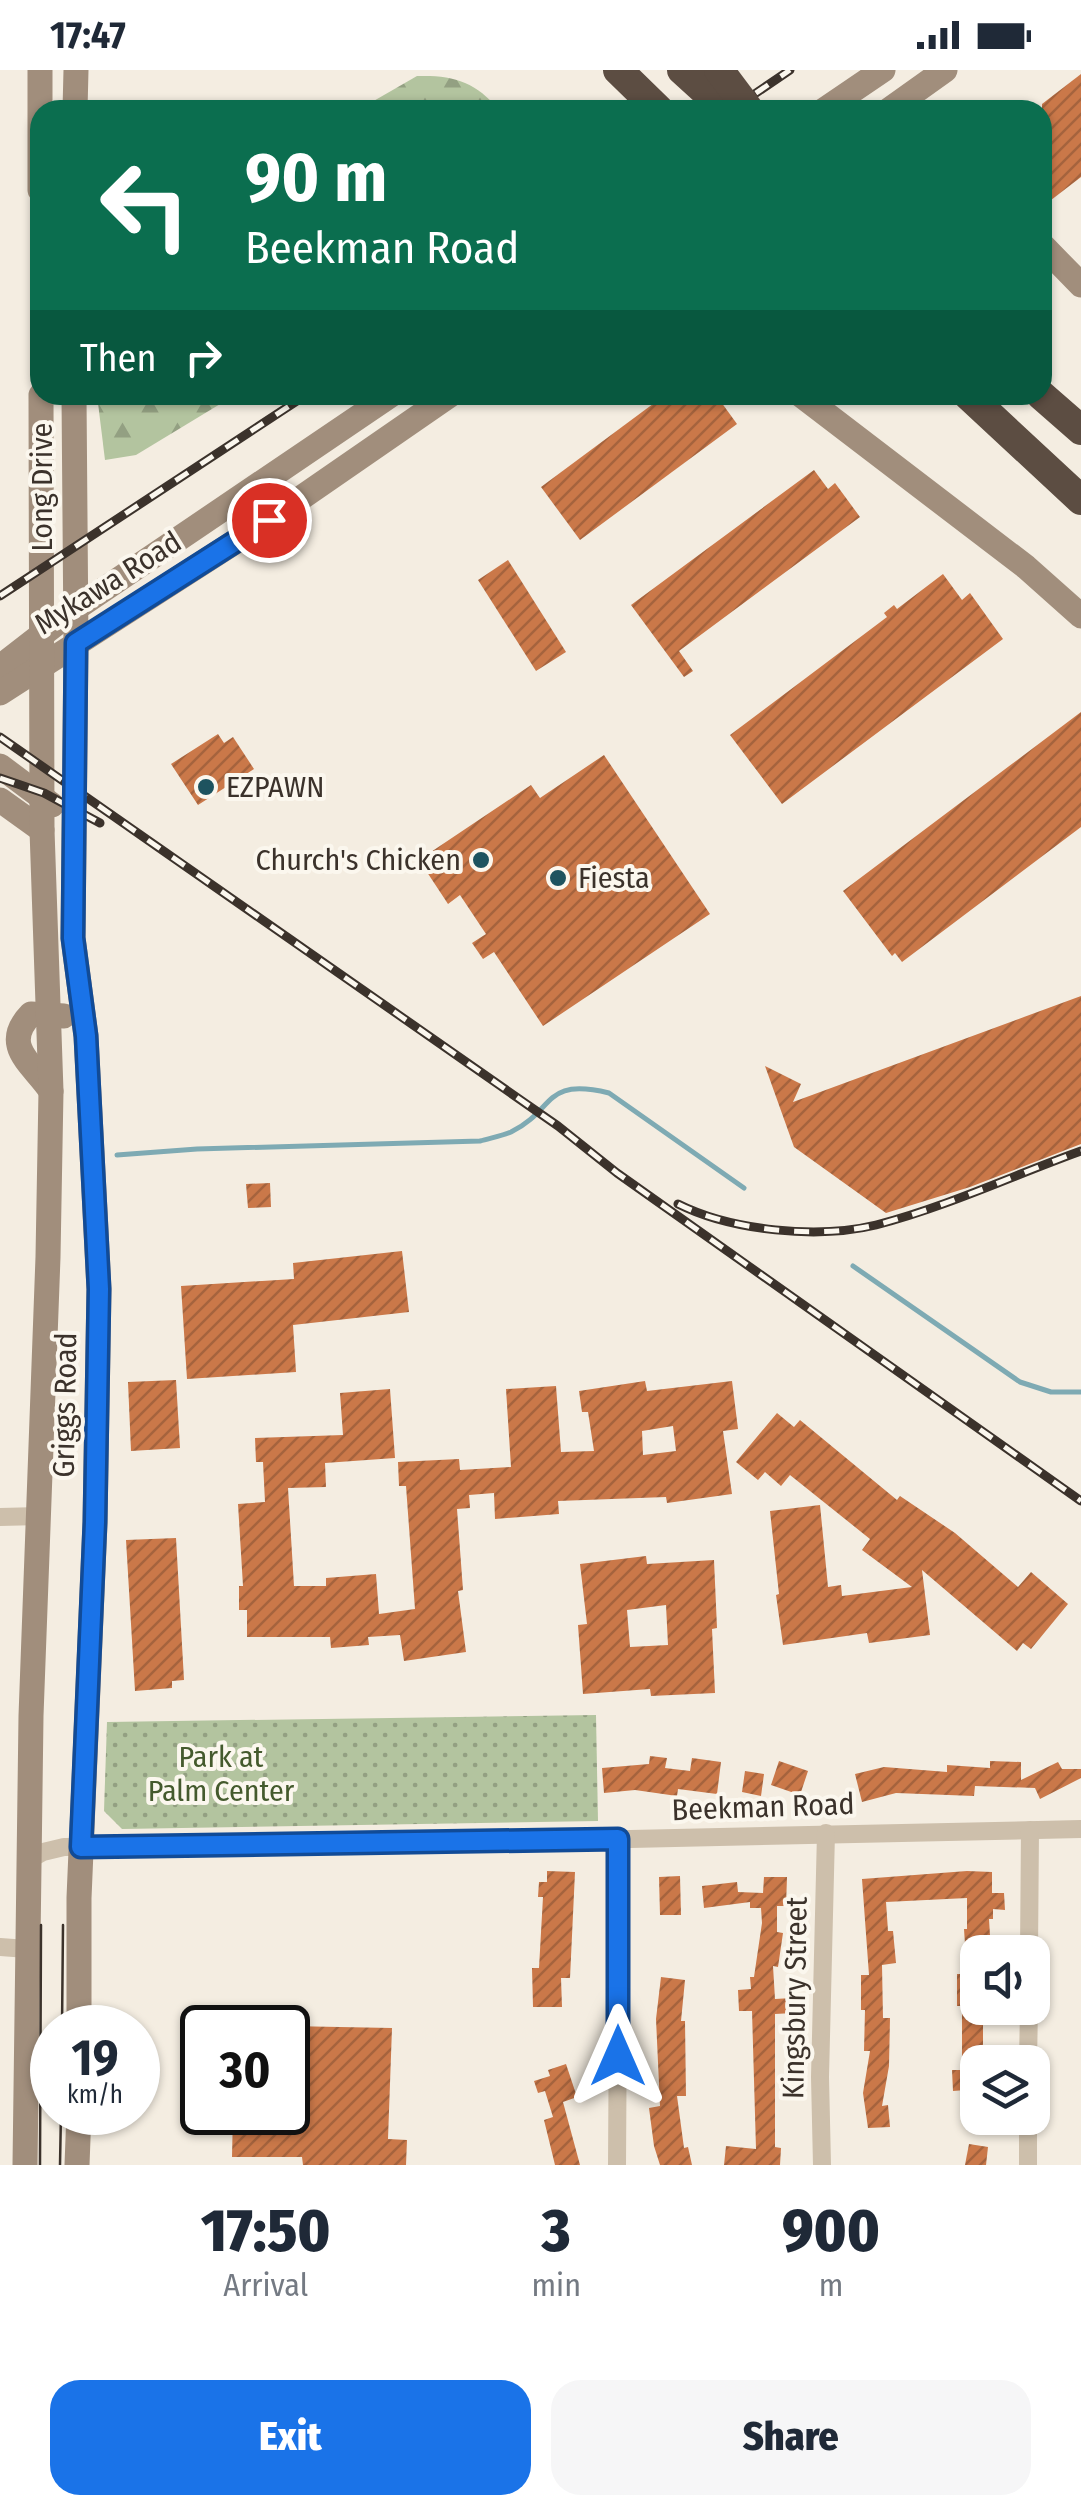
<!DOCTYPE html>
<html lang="en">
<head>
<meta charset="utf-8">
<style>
  body { margin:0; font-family:"Fira Sans Condensed",sans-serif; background:#f6f6f7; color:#1f2937; height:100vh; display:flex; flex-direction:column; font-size:38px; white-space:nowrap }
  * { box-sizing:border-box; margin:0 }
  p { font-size:32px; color:#747a83 }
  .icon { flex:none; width:55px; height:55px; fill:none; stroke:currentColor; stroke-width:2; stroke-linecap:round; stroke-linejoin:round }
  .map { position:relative; height:2095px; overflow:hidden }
  .panel { display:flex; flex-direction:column; background:#fff; flex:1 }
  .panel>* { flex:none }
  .banner { position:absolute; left:30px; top:30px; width:1022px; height:305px; border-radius:30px; box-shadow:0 2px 8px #0004; background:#0b6e4f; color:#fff; overflow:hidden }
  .fabs { position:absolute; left:960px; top:1865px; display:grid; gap:20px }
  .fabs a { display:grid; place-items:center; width:90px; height:90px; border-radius:20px; background:#fff; box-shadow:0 2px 8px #0004; font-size:50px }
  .speed { position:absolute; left:30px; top:1935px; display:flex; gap:20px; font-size:50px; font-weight:700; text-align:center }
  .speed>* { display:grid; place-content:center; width:130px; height:130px; border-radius:50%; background:#fff; box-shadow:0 2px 8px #0004; line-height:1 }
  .speed small { font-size:25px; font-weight:400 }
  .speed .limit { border:5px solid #111; border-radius:15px; background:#fff; color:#111 }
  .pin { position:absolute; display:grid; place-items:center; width:85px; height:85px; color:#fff; margin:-42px; border:5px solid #fff; border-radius:50%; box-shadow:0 2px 10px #0007 }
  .me { position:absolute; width:110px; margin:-55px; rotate:0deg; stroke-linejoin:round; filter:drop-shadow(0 0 8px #0008) }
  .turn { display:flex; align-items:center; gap:35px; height:210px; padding:0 50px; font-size:45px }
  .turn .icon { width:130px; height:130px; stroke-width:2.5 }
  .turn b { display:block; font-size:70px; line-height:85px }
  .then { display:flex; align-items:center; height:95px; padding:0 50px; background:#0003; gap:20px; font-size:38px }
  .eta { display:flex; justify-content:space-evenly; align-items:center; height:170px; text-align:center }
  .eta b { font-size:60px; font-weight:800; line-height:70px }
  .button { display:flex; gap:20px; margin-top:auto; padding:20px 50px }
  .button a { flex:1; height:115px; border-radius:30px; background:#1a73e8; color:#fff; font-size:40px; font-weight:800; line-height:115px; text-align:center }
  .button a+a { background:#f6f6f7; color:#1f2937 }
  .status { display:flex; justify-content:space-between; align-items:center; height:70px; padding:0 50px; background:#fff; direction:ltr }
  .status svg { height:28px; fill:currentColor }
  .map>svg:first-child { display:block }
  .green { fill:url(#green-dots) }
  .forest { fill:url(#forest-firs) }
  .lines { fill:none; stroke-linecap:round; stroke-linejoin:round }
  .stream { stroke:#7eaab3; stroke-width:5 }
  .building { fill:url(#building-hatch); fill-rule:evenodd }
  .street { stroke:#cdbfab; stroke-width:18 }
  .secondary { stroke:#a18e7c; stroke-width:25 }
  .highway { stroke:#5c4d42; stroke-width:30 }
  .tram { stroke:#3b322b; stroke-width:2.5 }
  .rail-casing { stroke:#3b322b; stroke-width:9 }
  .rail { stroke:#fbf7ee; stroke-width:5; stroke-dasharray:15; stroke-linecap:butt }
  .highway-bridge { stroke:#5c4d42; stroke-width:30 }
  .route-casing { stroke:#114b97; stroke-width:25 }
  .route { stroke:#1a73e8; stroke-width:18 }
  .poi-dot { fill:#1e535f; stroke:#fbf7ee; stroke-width:4 }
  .labels { text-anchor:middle; stroke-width:8; stroke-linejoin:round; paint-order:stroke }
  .street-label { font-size:30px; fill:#3b322b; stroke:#fbf7ee }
  .poi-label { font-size:30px; fill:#3b322b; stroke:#fbf7ee; text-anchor:start }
  .park-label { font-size:30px; fill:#445a2d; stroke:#fbf7ee }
</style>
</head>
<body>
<div class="status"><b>17:47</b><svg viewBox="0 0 49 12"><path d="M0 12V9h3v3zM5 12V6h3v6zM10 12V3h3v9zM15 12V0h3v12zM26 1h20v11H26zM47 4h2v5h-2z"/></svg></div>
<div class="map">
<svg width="1081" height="2095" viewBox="0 0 1081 2095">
  <defs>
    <pattern id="green-dots" width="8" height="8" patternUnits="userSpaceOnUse" patternTransform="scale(2.5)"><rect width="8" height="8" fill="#b3c49f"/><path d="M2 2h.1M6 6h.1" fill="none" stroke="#93a082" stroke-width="1.8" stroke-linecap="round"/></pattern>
    <pattern id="forest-firs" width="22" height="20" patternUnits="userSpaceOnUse" patternTransform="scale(2.5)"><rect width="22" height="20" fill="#b3c49f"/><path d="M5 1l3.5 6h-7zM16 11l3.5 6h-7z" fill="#93a082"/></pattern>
    <pattern id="building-hatch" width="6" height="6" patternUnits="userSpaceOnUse" patternTransform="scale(2.5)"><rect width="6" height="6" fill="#ca7849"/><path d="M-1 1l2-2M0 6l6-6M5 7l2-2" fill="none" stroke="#a5633d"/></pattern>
  </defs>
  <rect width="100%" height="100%" fill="#f4ede1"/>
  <!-- green -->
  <polygon class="green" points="596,1645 598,1751 122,1759 104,1741 107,1652"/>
  <!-- forest -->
  <g class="forest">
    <path d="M417 6C453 5 475 11 499 40H358Z"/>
    <polygon points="97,325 235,325 136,385 105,390"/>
  </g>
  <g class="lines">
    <!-- stream -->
    <g class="stream">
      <path d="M117 1085 197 1079 480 1071C490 1068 502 1066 511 1062 556 1040 542 1007 609 1023L744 1118"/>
      <polyline points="853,1196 1020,1312 1051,1322 1081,1322"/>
    </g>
  </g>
  <!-- building -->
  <g class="building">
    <polygon points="1081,4 1081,107 1042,137 1042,34"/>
    <polygon points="665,325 716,325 737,354 580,470 541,417"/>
    <polygon points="814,400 828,419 835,413 860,447 679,581 693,601 684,607 631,535"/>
    <polygon points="508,490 566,582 536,601 478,510"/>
    <polygon points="943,504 962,530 970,523 1003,569 782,734 730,665 887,547 884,543 894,535 897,539"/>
    <polygon points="1081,642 1081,757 902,892 895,883 892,886 843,821"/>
    <polygon points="218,664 224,673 233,667 254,699 198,735 171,694"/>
    <polygon points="604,685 710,844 543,956 494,882 483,889 472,873 486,864 460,825 448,834 419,790 531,715 540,728"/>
    <polygon points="1081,926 1081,1074 970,1117 886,1143 794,1077 765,996 801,1014 793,1032"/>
    <polygon points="270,1113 271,1137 248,1138 246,1114"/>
    <polygon points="402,1181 409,1242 293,1255 296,1302 187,1309 181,1216 294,1209 293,1193"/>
    <polygon points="176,1310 180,1378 131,1381 128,1312"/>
    <path d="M645 1311 647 1321 732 1311 738 1359 723 1361 732 1424 667 1433 666 1427 558 1431 559 1444 495 1449 494 1423 469 1425 470 1438 457 1439 463 1520 458 1521 466 1582 404 1591 400 1565 368 1567 369 1575 331 1578 330 1567H247V1540H239V1516H243L238 1434 265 1432 263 1392H256L255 1368 343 1365 340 1323 390 1319 395 1388 325 1393 326 1417 288 1418 294 1516H326V1508L376 1504 379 1544 415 1539 406 1416H399L398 1392 459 1389 460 1400 511 1397 506 1319 556 1316 561 1382 594 1381 588 1342H582L579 1321ZM673 1356 676 1381 643 1385 642 1361Z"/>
    <polygon points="777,1343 794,1357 800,1350 897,1430 900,1426 955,1463 1018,1517 1031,1502 1068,1534 1031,1579 1023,1573 1017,1581 922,1500 930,1565 869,1573 867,1563 783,1575 776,1525 779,1524 770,1441 820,1435 828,1517 841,1515 842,1526 912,1517 862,1480 870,1469 790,1405 781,1416 765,1402 758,1410 736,1392"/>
    <polygon points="176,1468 184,1610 172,1611 172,1618 135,1621 126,1470"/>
    <path d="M646 1486 647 1494 714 1490 717 1558 712 1559 715 1623 651 1626 650 1619 583 1624 578 1555 587 1554 580 1494ZM666 1535 668 1575 630 1577 627 1540Z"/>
    <polygon points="650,1686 667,1688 665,1698 690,1701 692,1688 721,1692 717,1724 678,1719 677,1726 635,1720 604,1723 602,1698 649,1694"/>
    <polygon points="779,1691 808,1701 800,1725 771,1715"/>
    <polygon points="990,1691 1021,1692 1021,1710 1058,1692 1062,1699 1081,1699 1081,1708 1040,1729 1035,1718 975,1716 974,1726 896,1723 862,1732 855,1704 884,1697 947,1702 947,1695 990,1698"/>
    <polygon points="745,1701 764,1704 761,1726 742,1722"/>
    <polygon points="547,1801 575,1802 570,1908 561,1908 562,1937 533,1937 532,1898 539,1898 543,1827 538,1827 539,1812 547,1812"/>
    <polygon points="967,1801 992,1802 992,1823 1004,1823 1005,1840 993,1839 993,1849 989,1849 991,1882 978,1882 978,1944 983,1944 983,1992 978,1992 978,2019 953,2021 952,2000 962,2000 962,1936 957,1936 957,1904 967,1904 964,1859 967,1859 967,1828 886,1832 888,1861 893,1861 896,1893 882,1895 883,1948 890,1948 889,1996 882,2036 888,2035 890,2057 868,2058 863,2023 870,1981 864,1981 865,1940 861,1940 861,1905 869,1905 862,1809"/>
    <polygon points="680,1806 681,1845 660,1845 659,1807"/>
    <polygon points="764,1807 787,1807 786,1836 777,1836 777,1862 783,1863 778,1897 773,1896 775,1929 792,1928 793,1943 775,1944 775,2077 781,2078 780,2095 724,2095 726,2076 756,2079 752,1941 739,1941 738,1920 751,1919 750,1907 754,1907 762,1853 761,1838 750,1838 750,1832 704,1838 702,1816 737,1812 738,1822 763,1823"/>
    <polygon points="661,1907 685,1910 681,1951 685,1951 686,2026 677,2026 684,2078 688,2077 692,2095 660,2095 654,2076 649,2038 660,2036 656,1949"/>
    <polygon points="288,1956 392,1958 388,2069 407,2070 406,2095 303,2095 302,2087 232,2087 233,2042 288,2042"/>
    <polygon points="566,1994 577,2027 563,2032 580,2095 555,2095 544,2050 553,2047 545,2021 538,2023 534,2011 550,2006 548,2000"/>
    <polygon points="969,2074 988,2077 986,2095 965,2095"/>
  </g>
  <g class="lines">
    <!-- street -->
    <g class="street">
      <polyline points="0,1447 40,1446"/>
      <polyline points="29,1790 43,1782 64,1777 450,1773 1081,1759"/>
      <polyline points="0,1877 27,1879"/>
      <polyline points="1029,1882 1030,1760"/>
      <polyline points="1028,1992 1029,1938"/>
      <polyline points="617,2095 619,1769"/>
      <polyline points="822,2095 820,2007 826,1763"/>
      <polyline points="1028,2095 1028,2048"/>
    </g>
    <!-- secondary -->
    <g class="secondary">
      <polyline points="75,40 76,0"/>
      <polyline points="824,40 883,0"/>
      <polyline points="889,40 945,0"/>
      <polyline points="40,120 40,0"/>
      <polyline points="1042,175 1081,215"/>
      <polyline points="74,325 76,573 73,868 86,966 99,1219 95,1453 79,1828 79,1958"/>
      <polyline points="801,325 1026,497 1081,546"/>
      <polyline points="0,597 75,539 391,325"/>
      <polyline points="0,623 269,450 450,325"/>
      <polyline points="0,696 52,735"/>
      <polyline points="0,730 42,760"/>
      <path d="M51 1021C33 994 0 976 31 944L64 946"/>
      <polyline points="25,2095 31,1646 48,1187 51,1021 42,760 41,325"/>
      <polyline points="77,2095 79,2042"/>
    </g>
    <!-- highway -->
    <g class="highway">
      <polyline points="618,0 659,40"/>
      <polyline points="682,0 726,40"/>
      <polyline points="968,325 1081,430"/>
      <polyline points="1041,325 1081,360"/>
    </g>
    <!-- tram -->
    <g class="tram">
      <polyline points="62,1958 63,1855"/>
      <polyline points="40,2095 41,1855"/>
      <polyline points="60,2095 61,2042"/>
    </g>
    <defs>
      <g id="rail">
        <polyline points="731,40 790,0"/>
        <polyline points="0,526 306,325"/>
        <polyline points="0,667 558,1056 617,1103 1081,1431"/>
        <polyline points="0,708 44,723 100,753"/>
        <path d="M678 1134C732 1161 818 1169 876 1155 946 1137 1014 1105 1081 1081"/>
      </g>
    </defs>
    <!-- rail casing -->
    <use href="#rail" class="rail-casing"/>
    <!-- rail -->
    <use href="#rail" class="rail"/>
    <!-- highway-bridge -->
    <polyline class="highway-bridge" points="719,0 749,40"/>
  </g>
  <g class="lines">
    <defs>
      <polyline id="route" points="269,450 76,573 73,868 86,966 99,1219 95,1452 81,1777 618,1769 618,1986"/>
    </defs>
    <!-- route casing -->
    <use href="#route" class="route-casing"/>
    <!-- route -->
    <use href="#route" class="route"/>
  </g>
  <!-- markers -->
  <g class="poi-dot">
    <circle cx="206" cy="717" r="10"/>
    <circle cx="481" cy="790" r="10"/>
    <circle cx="558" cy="808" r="10"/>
  </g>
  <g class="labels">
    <!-- street labels -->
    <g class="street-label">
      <text transform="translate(42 417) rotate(-90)" y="10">Long Drive</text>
      <text transform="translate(108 513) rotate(-32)" y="10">Mykawa Road</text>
      <text transform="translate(65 1335) rotate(-89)" y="10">Griggs Road</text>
      <text transform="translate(763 1737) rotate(-2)" y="10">Beekman Road</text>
      <text transform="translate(795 1928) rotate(-89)" y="10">Kingsbury Street</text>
    </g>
    <!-- poi labels -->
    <g class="poi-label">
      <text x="226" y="727">EZPAWN</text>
      <text x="461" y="800" text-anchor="end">Church's Chicken</text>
      <text x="578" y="818">Fiesta</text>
    </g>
    <!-- park labels -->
    <g class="park-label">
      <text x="221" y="1697">Park at<tspan x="221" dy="34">Palm Center</tspan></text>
    </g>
  </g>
</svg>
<div class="fabs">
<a><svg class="icon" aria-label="sound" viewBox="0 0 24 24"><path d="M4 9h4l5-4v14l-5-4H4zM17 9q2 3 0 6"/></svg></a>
<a><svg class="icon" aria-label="layers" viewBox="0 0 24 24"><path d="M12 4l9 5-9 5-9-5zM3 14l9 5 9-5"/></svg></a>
</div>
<div class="speed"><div>19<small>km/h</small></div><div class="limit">30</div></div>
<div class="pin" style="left:269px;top:450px;background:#d93025"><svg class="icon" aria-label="arrive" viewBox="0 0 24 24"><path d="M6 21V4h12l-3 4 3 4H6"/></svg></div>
<svg class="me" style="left:618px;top:1986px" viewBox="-20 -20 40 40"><path d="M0-17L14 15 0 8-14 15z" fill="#1a73e8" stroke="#fff" stroke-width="4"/></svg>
<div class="banner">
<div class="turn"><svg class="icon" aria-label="left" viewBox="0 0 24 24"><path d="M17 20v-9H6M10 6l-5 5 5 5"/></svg><div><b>90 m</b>Beekman Road</div></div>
<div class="then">Then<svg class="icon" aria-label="right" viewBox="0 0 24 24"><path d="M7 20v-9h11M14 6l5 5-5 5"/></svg></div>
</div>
</div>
<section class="panel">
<div class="eta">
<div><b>17:50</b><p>Arrival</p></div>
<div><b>3</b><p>min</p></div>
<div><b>900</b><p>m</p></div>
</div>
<div class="button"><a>Exit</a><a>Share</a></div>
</section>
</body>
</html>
